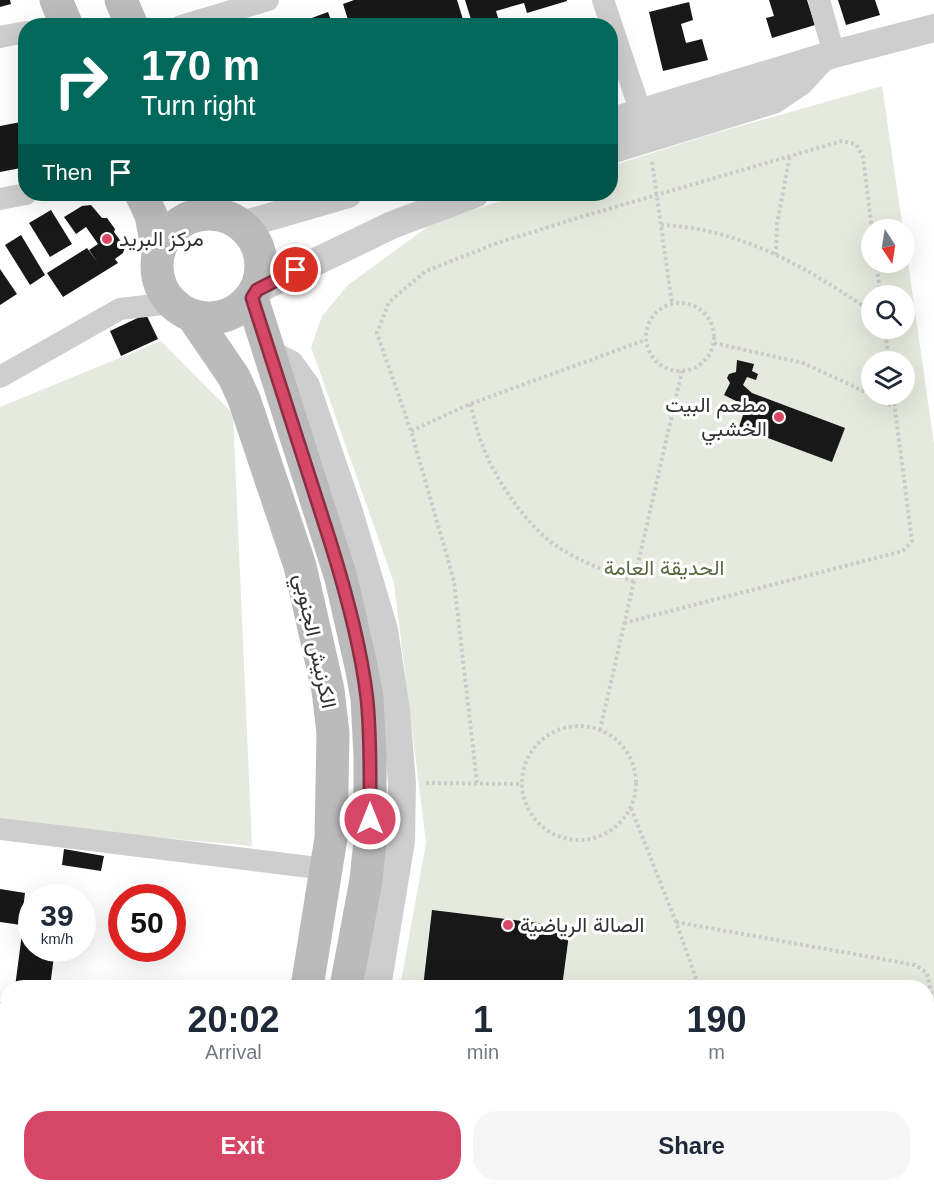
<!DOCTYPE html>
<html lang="en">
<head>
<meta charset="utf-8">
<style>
  body { margin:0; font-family:Arial,Vazirmatn,sans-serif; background:#f6f6f7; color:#1f2937; height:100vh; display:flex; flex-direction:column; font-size:22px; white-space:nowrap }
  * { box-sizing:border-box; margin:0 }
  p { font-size:20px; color:#747a83 }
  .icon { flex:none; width:33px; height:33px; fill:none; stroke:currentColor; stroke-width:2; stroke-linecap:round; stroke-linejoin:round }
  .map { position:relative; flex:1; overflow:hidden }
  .side { position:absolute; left:0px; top:980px; width:934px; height:212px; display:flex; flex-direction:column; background:#fff; border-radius:24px 24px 0 0; box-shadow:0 6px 24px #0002 }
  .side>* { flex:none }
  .top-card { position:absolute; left:18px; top:18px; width:600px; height:183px; border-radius:24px; box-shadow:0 6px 24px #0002; background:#00695c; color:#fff; overflow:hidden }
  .needle { width:39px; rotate:168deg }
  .tools { position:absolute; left:861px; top:219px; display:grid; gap:12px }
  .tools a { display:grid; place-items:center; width:54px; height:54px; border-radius:50%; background:#fff; box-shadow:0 6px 24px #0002; font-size:30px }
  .speed { position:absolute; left:18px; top:884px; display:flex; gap:12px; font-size:30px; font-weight:700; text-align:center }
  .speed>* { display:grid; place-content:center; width:78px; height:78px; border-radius:50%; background:#fff; box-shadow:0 6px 24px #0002; line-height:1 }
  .speed small { font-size:15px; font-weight:400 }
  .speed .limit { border:9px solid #d22; background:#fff; color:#111 }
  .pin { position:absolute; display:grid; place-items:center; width:51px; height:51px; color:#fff; margin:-26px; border:3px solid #fff; border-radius:50%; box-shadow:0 2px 6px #0007 }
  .me { position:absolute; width:66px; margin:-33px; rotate:0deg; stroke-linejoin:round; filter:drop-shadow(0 0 4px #0008) }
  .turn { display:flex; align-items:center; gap:21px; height:126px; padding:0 24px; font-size:27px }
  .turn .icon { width:78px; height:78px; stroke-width:2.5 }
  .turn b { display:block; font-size:42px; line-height:51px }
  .then { display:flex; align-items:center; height:57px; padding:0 24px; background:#0003; gap:12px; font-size:22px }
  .eta { display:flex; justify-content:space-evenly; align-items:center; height:102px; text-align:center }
  .eta b { font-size:36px; font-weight:600; line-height:42px }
  .cta { display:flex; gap:12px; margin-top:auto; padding:12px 24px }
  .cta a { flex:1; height:69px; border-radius:24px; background:#d64666; color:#fff; font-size:24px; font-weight:600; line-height:69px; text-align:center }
  .cta a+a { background:#f6f6f7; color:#1f2937 }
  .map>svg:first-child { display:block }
  .green { fill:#e6eade; fill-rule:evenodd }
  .building { fill:#181818 }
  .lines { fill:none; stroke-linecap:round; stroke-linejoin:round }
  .path { stroke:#cbcbcb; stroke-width:4; stroke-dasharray:3 3; stroke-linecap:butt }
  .minor { stroke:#cecece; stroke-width:22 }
  .tertiary { stroke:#cecece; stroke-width:28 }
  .secondary { stroke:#bbb; stroke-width:33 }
  .route-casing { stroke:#8b2e42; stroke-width:15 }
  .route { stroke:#d64666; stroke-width:10 }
  .poi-dot { fill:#d64666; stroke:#fff; stroke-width:2 }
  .labels { text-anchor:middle; stroke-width:6; stroke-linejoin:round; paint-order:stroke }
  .poi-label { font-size:21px; fill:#313131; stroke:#fff; text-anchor:start }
  .park-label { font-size:21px; fill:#5b6942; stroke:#fff }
  .street-label { font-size:21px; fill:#313131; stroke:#fff }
</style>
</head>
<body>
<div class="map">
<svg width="934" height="1190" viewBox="0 0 934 1190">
  <rect width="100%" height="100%" fill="#fff"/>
  <!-- green -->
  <g class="green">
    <path d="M882 86 903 229 872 230V262H904L905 241 934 444V1190H711L714 1184H927V987H400L426 843 394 583 311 347 322 316 348 285 433 223 522 194H610L611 166 712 134ZM872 296H904V328H872ZM872 362H904V394H872Z"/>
    <polygon points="161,341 233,414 252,846 0,823 0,407"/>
    <polygon points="373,1184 536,1184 529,1190 372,1190"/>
  </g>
  <!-- building -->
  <g class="building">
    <polygon points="0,0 10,0 11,4 0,7"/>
    <polygon points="354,0 457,0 465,26 432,26 432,24 427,26 350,26 343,4"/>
    <polygon points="465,0 567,0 567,1 527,13 524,3 496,11 499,21 483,26 473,26"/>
    <polygon points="769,0 807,0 815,25 772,38 766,18 774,16"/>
    <polygon points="838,0 875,0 880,15 846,25"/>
    <polygon points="689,2 693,20 681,24 686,43 702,39 708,60 663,71 649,12"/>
    <polygon points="328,12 333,26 312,26 309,19"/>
    <polygon points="26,121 26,167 0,172 0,126"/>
    <polygon points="91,205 102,218 107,218 115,229 114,232 125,247 123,253 115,259 118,263 63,297 47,273 87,248 98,263 89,250 98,244 86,227 76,234 64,217 82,206"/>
    <polygon points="51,210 72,244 50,257 29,223"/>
    <polygon points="21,235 45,275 30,285 5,245"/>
    <polygon points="0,269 17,294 0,305"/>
    <polygon points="146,314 158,339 121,356 110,331"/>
    <polygon points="737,360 754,364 752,371 758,374 756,380 747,377 743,385 752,393 845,428 832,462 739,427 746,406 724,395 730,383 727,378 729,374 736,372"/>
    <polygon points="64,849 104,856 101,871 62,865"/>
    <polygon points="0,889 25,893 21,925 0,922"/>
    <polygon points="26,903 32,904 32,948 55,948 50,987 15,987"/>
    <polygon points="432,910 570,927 562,987 423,987"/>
    <polygon points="0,1002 8,1003 8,1034 0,1033"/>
    <polygon points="627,1184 662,1184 666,1190 631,1190"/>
    <polygon points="666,1184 697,1184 685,1190 670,1190"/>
  </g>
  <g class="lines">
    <!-- path -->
    <g class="path">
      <polyline points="652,162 672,304"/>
      <path d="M661 225C740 228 808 268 872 312"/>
      <polyline points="776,255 777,224 790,155"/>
      <polyline points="876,262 881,296"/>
      <circle cx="680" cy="337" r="34"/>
      <polyline points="885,328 889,362"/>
      <polyline points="714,343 803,363 851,385 894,407"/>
      <path d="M470 404C474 417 477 431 482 444 494 478 527 527 558 547 581 562 608 572 633 581"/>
      <polyline points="411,431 470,404 645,340"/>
      <polyline points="624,623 903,551 912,541 893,394"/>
      <circle cx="579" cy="783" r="57"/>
      <polyline points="600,730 682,371"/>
      <polyline points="426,783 521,784"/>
      <polyline points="477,783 454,581 411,431 377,333 389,302 426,271 497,243 591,214 842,141 856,144 863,157 872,230"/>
      <polyline points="631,808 676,922 699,987"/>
      <polyline points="676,922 915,965 927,973 931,992 927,1027"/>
      <polyline points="738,1190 738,1184"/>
      <polyline points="907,1190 908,1184"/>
    </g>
    <!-- minor -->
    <g class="minor">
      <polyline points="603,0 646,128"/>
      <polyline points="819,0 834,54"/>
      <polyline points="181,26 268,0"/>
      <polyline points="0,37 26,32"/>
      <polyline points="0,199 26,194"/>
      <polyline points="0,377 120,309 171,303"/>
      <polyline points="0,829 326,869"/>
    </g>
    <!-- tertiary -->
    <g class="tertiary">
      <polyline points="610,122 834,54 934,28"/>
      <polyline points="610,150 773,100 800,82 821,59"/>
      <polyline points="242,225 348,194"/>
      <polyline points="257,290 392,225 475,194"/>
      <polyline points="268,353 290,364 306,386 349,512 384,630 396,710 402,783 401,841 377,987"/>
      <polyline points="352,1190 352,1184"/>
    </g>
    <!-- secondary -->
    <g class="secondary">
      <polyline points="56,0 67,26"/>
      <polyline points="121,0 132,26"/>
      <polyline points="141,194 151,215 158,252"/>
      <circle cx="209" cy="266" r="52"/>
      <polyline points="252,298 341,578 361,666 367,698 370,756 370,841 366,880 346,987"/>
      <polyline points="193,317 234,377 244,399 300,566 328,690 333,733 331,838 307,987"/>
      <polyline points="276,1190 277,1184"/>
      <polyline points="325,1190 326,1184"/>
    </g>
  </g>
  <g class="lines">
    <defs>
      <path id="route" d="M296 270 257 290 252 298 330 541C346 592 361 646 367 699 371 738 370 779 370 819"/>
    </defs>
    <!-- route casing -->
    <use href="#route" class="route-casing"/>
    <!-- route -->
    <use href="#route" class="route"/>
  </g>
  <!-- markers -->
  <g class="poi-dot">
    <circle cx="107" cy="239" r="6"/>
    <circle cx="779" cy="417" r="6"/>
    <circle cx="508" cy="925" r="6"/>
  </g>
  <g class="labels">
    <!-- poi labels -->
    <g class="poi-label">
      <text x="119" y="246">مركز البريد</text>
      <text x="767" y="412" text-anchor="end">مطعم البيت<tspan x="767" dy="24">الخشبي</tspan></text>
      <text x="520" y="932">الصالة الرياضية</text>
    </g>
    <!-- park labels -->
    <g class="park-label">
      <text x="664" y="575">الحديقة العامة</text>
    </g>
    <!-- street labels -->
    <g class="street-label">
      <text transform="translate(315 641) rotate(78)" y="7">الكرنيش الجنوبي</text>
    </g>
  </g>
</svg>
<div class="tools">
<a><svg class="needle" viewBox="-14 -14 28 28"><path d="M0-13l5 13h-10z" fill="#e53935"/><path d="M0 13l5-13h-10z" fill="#747a83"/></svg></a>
<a><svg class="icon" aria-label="search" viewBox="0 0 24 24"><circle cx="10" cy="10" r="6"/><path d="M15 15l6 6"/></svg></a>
<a><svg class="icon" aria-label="layers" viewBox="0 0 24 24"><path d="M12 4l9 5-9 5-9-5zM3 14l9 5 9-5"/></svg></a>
</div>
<div class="speed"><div>39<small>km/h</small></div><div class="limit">50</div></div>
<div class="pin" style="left:296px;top:270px;background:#d93025"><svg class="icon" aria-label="arrive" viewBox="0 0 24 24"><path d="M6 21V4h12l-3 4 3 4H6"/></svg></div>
<svg class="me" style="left:370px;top:819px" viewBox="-20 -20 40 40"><circle r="17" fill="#d64666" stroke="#fff" stroke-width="3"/><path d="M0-11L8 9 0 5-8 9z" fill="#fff"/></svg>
<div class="top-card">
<div class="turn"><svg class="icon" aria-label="right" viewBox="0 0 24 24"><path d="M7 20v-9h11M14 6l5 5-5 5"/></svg><div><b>170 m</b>Turn right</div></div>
<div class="then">Then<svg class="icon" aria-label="arrive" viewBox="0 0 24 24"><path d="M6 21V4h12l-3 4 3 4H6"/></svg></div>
</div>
<section class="side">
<div class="eta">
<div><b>20:02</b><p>Arrival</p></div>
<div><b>1</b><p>min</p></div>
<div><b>190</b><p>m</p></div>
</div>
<div class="cta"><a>Exit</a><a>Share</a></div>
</section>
</div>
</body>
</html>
